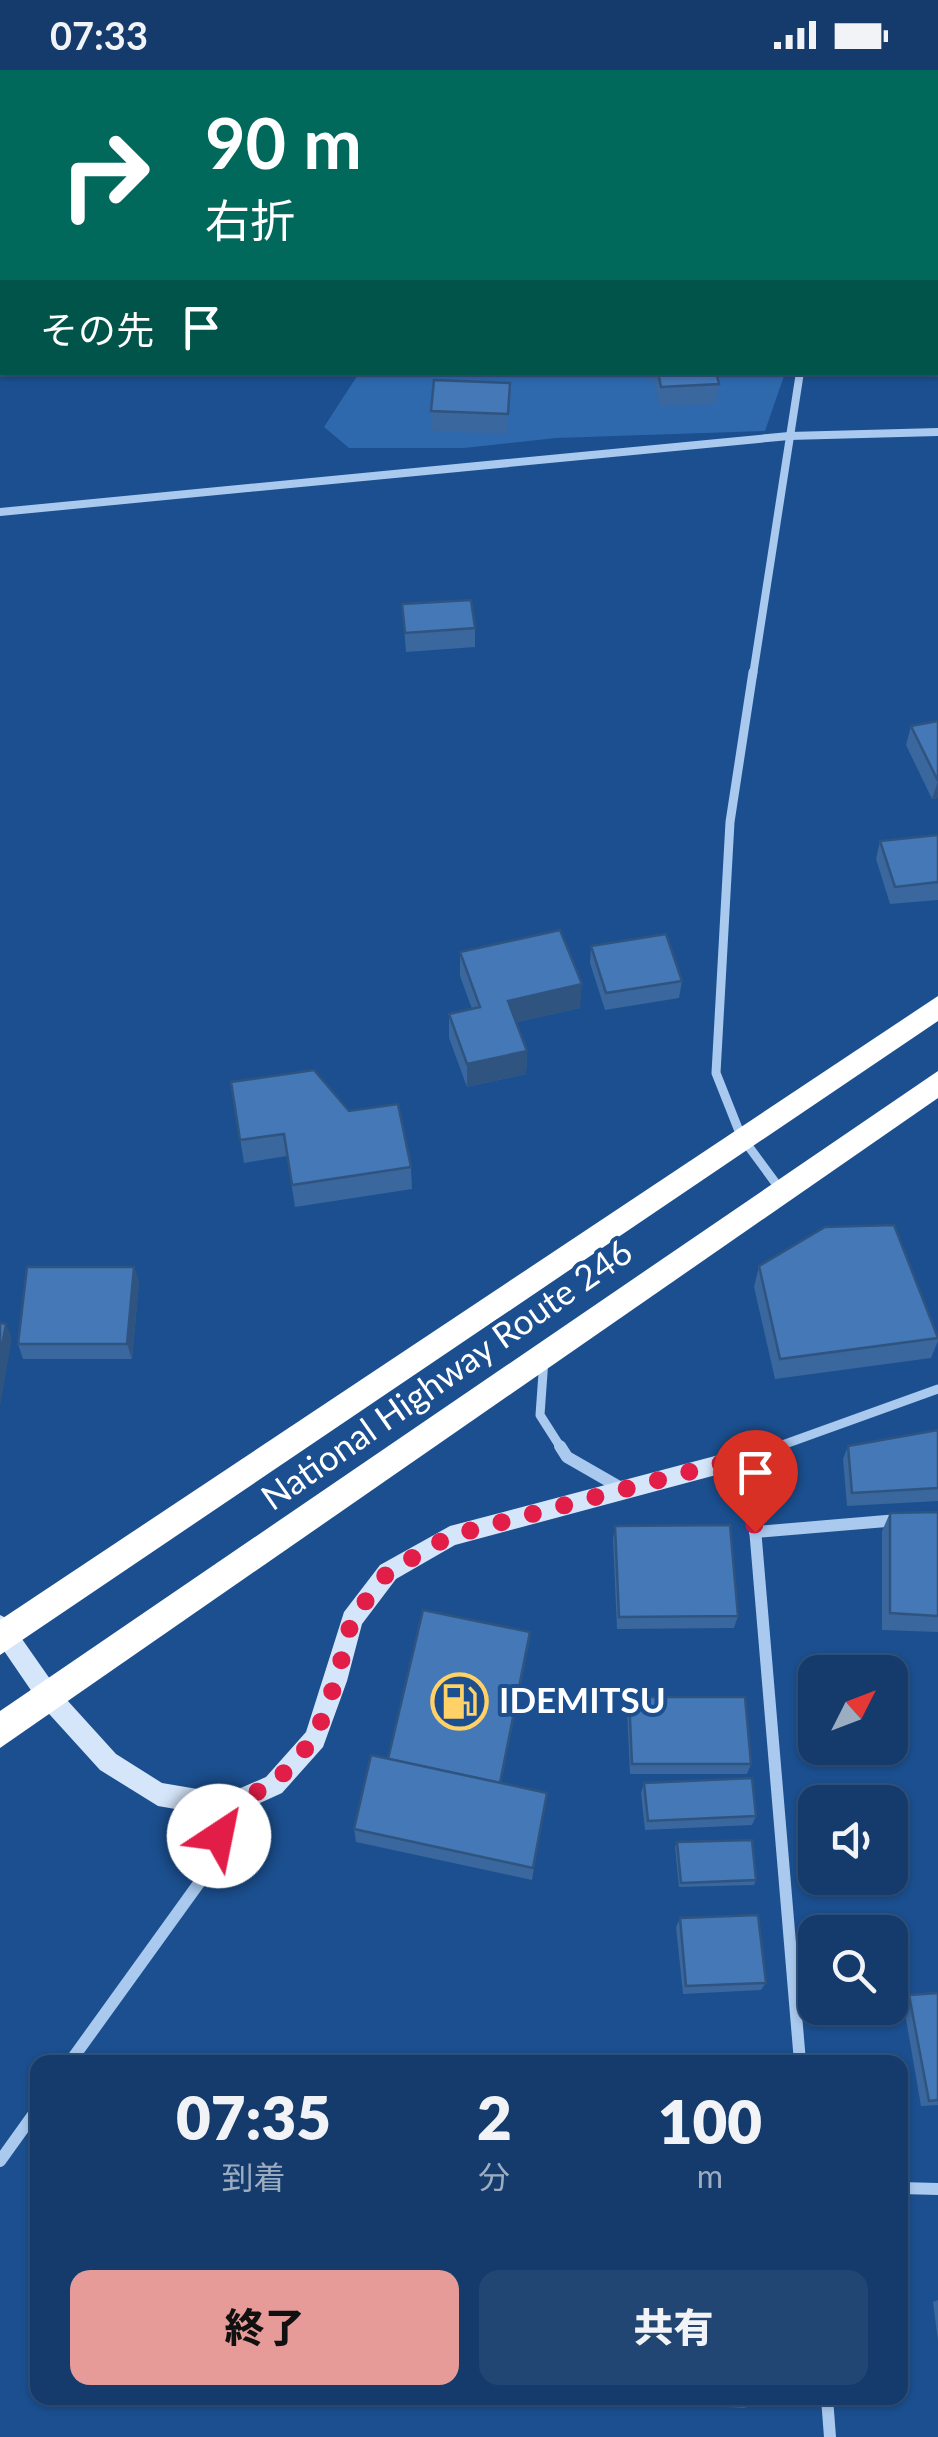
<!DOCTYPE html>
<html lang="ja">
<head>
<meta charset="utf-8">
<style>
  body { margin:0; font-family:Lato,"Noto Sans JP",sans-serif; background:#214673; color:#f1f3f6; height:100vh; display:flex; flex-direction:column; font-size:38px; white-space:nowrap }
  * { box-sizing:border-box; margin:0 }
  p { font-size:32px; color:#9dadc1 }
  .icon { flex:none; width:55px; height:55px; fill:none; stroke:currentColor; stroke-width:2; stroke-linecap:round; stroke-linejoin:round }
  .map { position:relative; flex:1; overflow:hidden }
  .sheet { position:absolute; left:30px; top:1985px; width:878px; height:350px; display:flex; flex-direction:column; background:#143b6b; border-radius:20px; box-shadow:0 2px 8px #0004,0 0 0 2px #33557e }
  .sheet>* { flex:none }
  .hud { position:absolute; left:0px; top:0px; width:940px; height:305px; box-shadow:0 2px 8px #0004,0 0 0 2px #33557e; background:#00695c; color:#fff; overflow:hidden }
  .needle { width:65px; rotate:48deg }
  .tools { position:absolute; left:798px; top:1585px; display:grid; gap:20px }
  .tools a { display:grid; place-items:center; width:110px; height:110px; border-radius:20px; background:#143b6b; box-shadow:0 2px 8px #0004,0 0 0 2px #33557e; font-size:50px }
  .pin { position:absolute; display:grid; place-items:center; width:85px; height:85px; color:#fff; margin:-102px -42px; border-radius:50% 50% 50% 0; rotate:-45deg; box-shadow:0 0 10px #0007 }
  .pin .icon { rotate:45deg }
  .me { position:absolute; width:110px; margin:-55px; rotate:34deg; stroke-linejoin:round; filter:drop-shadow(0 0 8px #0008) }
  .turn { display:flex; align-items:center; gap:35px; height:210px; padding:0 40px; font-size:45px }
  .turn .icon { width:130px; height:130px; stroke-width:2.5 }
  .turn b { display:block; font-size:70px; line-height:85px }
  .then { display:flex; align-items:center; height:95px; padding:0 40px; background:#0003; gap:20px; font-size:38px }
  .eta { display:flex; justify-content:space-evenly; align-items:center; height:170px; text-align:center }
  .eta b { font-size:60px; font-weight:800; line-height:70px }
  .button { display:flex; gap:20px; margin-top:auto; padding:20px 40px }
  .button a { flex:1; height:115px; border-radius:20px; background:#e69b98; color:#111; font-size:40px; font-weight:800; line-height:115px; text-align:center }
  .button a+a { background:#214673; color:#f1f3f6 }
  .status { display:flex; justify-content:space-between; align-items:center; height:70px; padding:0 50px; background:#143b6b; direction:ltr }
  .status svg { height:28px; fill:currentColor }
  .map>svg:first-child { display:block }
  .green { fill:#2e69ad }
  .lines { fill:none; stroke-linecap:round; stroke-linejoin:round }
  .street-far2 { stroke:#a9c9ee; stroke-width:8 }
  .street-far1 { stroke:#a9c9ee; stroke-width:9 }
  .street { stroke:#a9c9ee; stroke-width:12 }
  .secondary { fill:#d6e6fa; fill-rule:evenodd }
  .highway { fill:#fff; fill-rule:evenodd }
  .wall { fill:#3a679d }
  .shaded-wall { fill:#305480 }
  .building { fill:#4478b7; stroke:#305480; stroke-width:2.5 }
  .route { stroke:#e11d48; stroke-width:18; stroke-dasharray:0 32.4 }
  .labels { text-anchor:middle; stroke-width:8; stroke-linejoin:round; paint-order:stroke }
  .street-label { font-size:35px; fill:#fff; stroke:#1b4f8f }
  .poi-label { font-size:35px; font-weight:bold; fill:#fff; stroke:#1b4f8f; text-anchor:start }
</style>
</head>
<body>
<div class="status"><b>07:33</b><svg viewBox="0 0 49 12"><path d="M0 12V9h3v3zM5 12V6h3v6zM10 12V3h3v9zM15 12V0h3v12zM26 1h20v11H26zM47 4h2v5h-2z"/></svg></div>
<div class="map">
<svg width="938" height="2367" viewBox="0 0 938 2367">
  <rect width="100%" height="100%" fill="#1b4f8f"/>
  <!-- green -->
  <polygon class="green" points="359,303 785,303 765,361 556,368 464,378 349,378 324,357"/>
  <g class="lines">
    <!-- street-far2 -->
    <g class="street-far2">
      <polyline points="0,442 789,366 938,362"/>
      <polyline points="753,605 800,302"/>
    </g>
    <!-- street-far1 -->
    <g class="street-far1">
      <polyline points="753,602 730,752 716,1003 741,1066 780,1119"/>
      <polyline points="544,1289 540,1345 561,1378"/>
      <polyline points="774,1378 938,1319"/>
    </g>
    <!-- street -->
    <g class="street">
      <polyline points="560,1376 567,1387 621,1418"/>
      <polyline points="781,1376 749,1387 800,1992"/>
      <polyline points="755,1462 898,1450"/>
      <polyline points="70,1992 212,1795 227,1737"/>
      <polyline points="0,2091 38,2038"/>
      <polyline points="900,2118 938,2119"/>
      <polyline points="827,2328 830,2367"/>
    </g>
    <!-- secondary -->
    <polygon class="secondary" points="749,1377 757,1380 760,1387 757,1394 455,1475 396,1509 362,1554 347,1611 323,1677 282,1723 227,1748 158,1736 100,1700 41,1635 0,1575 0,1545 8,1549 57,1619 116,1684 162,1713 227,1724 266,1707 306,1662 344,1542 380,1495 450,1456"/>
    <!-- highway -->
    <g class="highway">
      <polygon points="938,926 938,951 0,1585 0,1550"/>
      <polygon points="938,1001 938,1028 0,1678 0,1641"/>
    </g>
  </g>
  <!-- wall -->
  <g class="wall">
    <polygon points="0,180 2,180 2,250 0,249"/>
    <polygon points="654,302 716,302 719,314 716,334 659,336 654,310"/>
    <polygon points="509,333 507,364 431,361 431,341"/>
    <polygon points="402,534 475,558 475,577 406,582"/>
    <polygon points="938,651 938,728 932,729 906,675 911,656"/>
    <polygon points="938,765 938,830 890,834 876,789 880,771"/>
    <polygon points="591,876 682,911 679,928 605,940 590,893"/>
    <polygon points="460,882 580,938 517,952 527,981 526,1004 467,1017 449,968 449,944 472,939 460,906"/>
    <polygon points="231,1012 349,1041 411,1097 412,1119 295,1137 287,1086 244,1093"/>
    <polygon points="759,1196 938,1265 938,1271 931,1288 775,1309 754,1217"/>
    <polygon points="134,1197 139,1212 132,1289 23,1289 18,1274"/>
    <polygon points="938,1360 938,1431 847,1436 843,1389 848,1376"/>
    <polygon points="938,1442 938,1562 882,1560 882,1461 890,1443"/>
    <polygon points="615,1456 738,1546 734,1558 617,1559 613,1469"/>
    <polygon points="530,1568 501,1713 547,1723 532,1810 356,1772 354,1759 388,1689"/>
    <polygon points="629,1627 751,1694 747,1704 630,1704 627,1638"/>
    <polygon points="644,1713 756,1746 752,1755 645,1760 641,1723"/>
    <polygon points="677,1772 756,1810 754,1815 679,1817 675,1777"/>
    <polygon points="680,1848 766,1913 761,1920 683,1924 676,1857"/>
    <polygon points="938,1923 938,2035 921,2036 903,1932 909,1925"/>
    <polygon points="938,2230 938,2271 933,2232"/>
    <polygon points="607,2328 750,2328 750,2336 744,2338 607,2331"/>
  </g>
  <!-- shaded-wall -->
  <g class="shaded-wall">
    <polygon points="938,711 938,728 932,729"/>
    <polygon points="582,914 580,938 508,954 508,931"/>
    <polygon points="527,981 526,1004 467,1017 467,994"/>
    <polygon points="134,1197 139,1212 132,1289 127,1274"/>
    <polygon points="6,1254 12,1268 0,1337 0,1286"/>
  </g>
  <!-- building -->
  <g class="building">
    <rect x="0" y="180" width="2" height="51"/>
    <polygon points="658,302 716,302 719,314 661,317"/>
    <polygon points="434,310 510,313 508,344 431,341"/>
    <polygon points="471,530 475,558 405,563 402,534"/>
    <polygon points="938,651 938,711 911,656"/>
    <polygon points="938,765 938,812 895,817 880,771"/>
    <polygon points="560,860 582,914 508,931 527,981 467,994 449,944 480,937 460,882"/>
    <polygon points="666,864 682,911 606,923 591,876"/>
    <polygon points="314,1000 349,1041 398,1034 411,1097 292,1115 284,1064 240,1070 231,1012"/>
    <polygon points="894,1155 938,1268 780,1289 759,1196 825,1157"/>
    <polygon points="27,1197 134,1197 127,1274 18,1274"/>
    <polygon points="0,1253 6,1254 0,1286"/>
    <polygon points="938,1360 938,1418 852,1423 848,1376"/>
    <polygon points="938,1442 938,1546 890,1543 890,1443"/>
    <polygon points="730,1455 738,1546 619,1547 615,1456"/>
    <polygon points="423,1540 530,1562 500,1713 388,1689"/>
    <polygon points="629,1627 745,1627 751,1694 632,1694"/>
    <polygon points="371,1685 547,1723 533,1798 354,1759"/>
    <polygon points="752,1708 756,1746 648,1751 644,1713"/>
    <polygon points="752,1770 756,1810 681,1813 677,1772"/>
    <polygon points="758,1845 766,1913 686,1916 680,1848"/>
    <polygon points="938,1923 938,2030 929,2031 909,1925"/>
    <polygon points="610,2328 750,2328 750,2336 610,2329"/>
  </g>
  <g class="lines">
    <!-- route -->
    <polyline class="route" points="219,1766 227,1736 274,1714 315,1668 336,1611 352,1549 388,1502 450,1466 748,1386 755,1462"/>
  </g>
  <!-- icons -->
  <defs>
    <symbol id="fuel-ring" viewBox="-11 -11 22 22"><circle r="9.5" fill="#1b4f8f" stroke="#ffd166" stroke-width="1.5"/><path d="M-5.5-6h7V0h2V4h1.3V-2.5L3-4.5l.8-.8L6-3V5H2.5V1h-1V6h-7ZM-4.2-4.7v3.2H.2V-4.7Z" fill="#ffd166"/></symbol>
  </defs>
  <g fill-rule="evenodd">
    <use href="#fuel-ring" x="428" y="1600" width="63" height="63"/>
  </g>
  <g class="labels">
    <!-- street labels -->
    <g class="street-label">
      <text transform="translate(447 1305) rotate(-35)" y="12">National Highway Route 246</text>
    </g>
    <!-- poi labels -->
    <g class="poi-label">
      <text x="499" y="1643">IDEMITSU</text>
    </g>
  </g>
</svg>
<div class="tools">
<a><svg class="needle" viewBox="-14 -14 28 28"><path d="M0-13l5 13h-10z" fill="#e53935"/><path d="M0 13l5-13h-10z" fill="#9dadc1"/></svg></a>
<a><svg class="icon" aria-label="sound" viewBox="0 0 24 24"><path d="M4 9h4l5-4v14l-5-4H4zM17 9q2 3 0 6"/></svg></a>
<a><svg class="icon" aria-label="search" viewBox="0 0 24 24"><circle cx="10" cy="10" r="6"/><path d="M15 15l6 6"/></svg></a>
</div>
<div class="pin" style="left:755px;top:1462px;background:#d93025"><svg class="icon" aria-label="arrive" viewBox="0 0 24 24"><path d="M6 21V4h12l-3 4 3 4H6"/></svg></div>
<svg class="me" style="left:219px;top:1766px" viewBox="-20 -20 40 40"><circle r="19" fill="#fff"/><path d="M0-13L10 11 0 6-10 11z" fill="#e11d48"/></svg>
<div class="hud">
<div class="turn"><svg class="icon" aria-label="right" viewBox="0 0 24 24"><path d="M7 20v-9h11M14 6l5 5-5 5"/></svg><div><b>90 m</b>右折</div></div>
<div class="then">その先<svg class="icon" aria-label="arrive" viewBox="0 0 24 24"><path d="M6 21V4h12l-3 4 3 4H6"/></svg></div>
</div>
<section class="sheet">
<div class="eta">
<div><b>07:35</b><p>到着</p></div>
<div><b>2</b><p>分</p></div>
<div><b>100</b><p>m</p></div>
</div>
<div class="button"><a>終了</a><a>共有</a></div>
</section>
</div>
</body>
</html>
